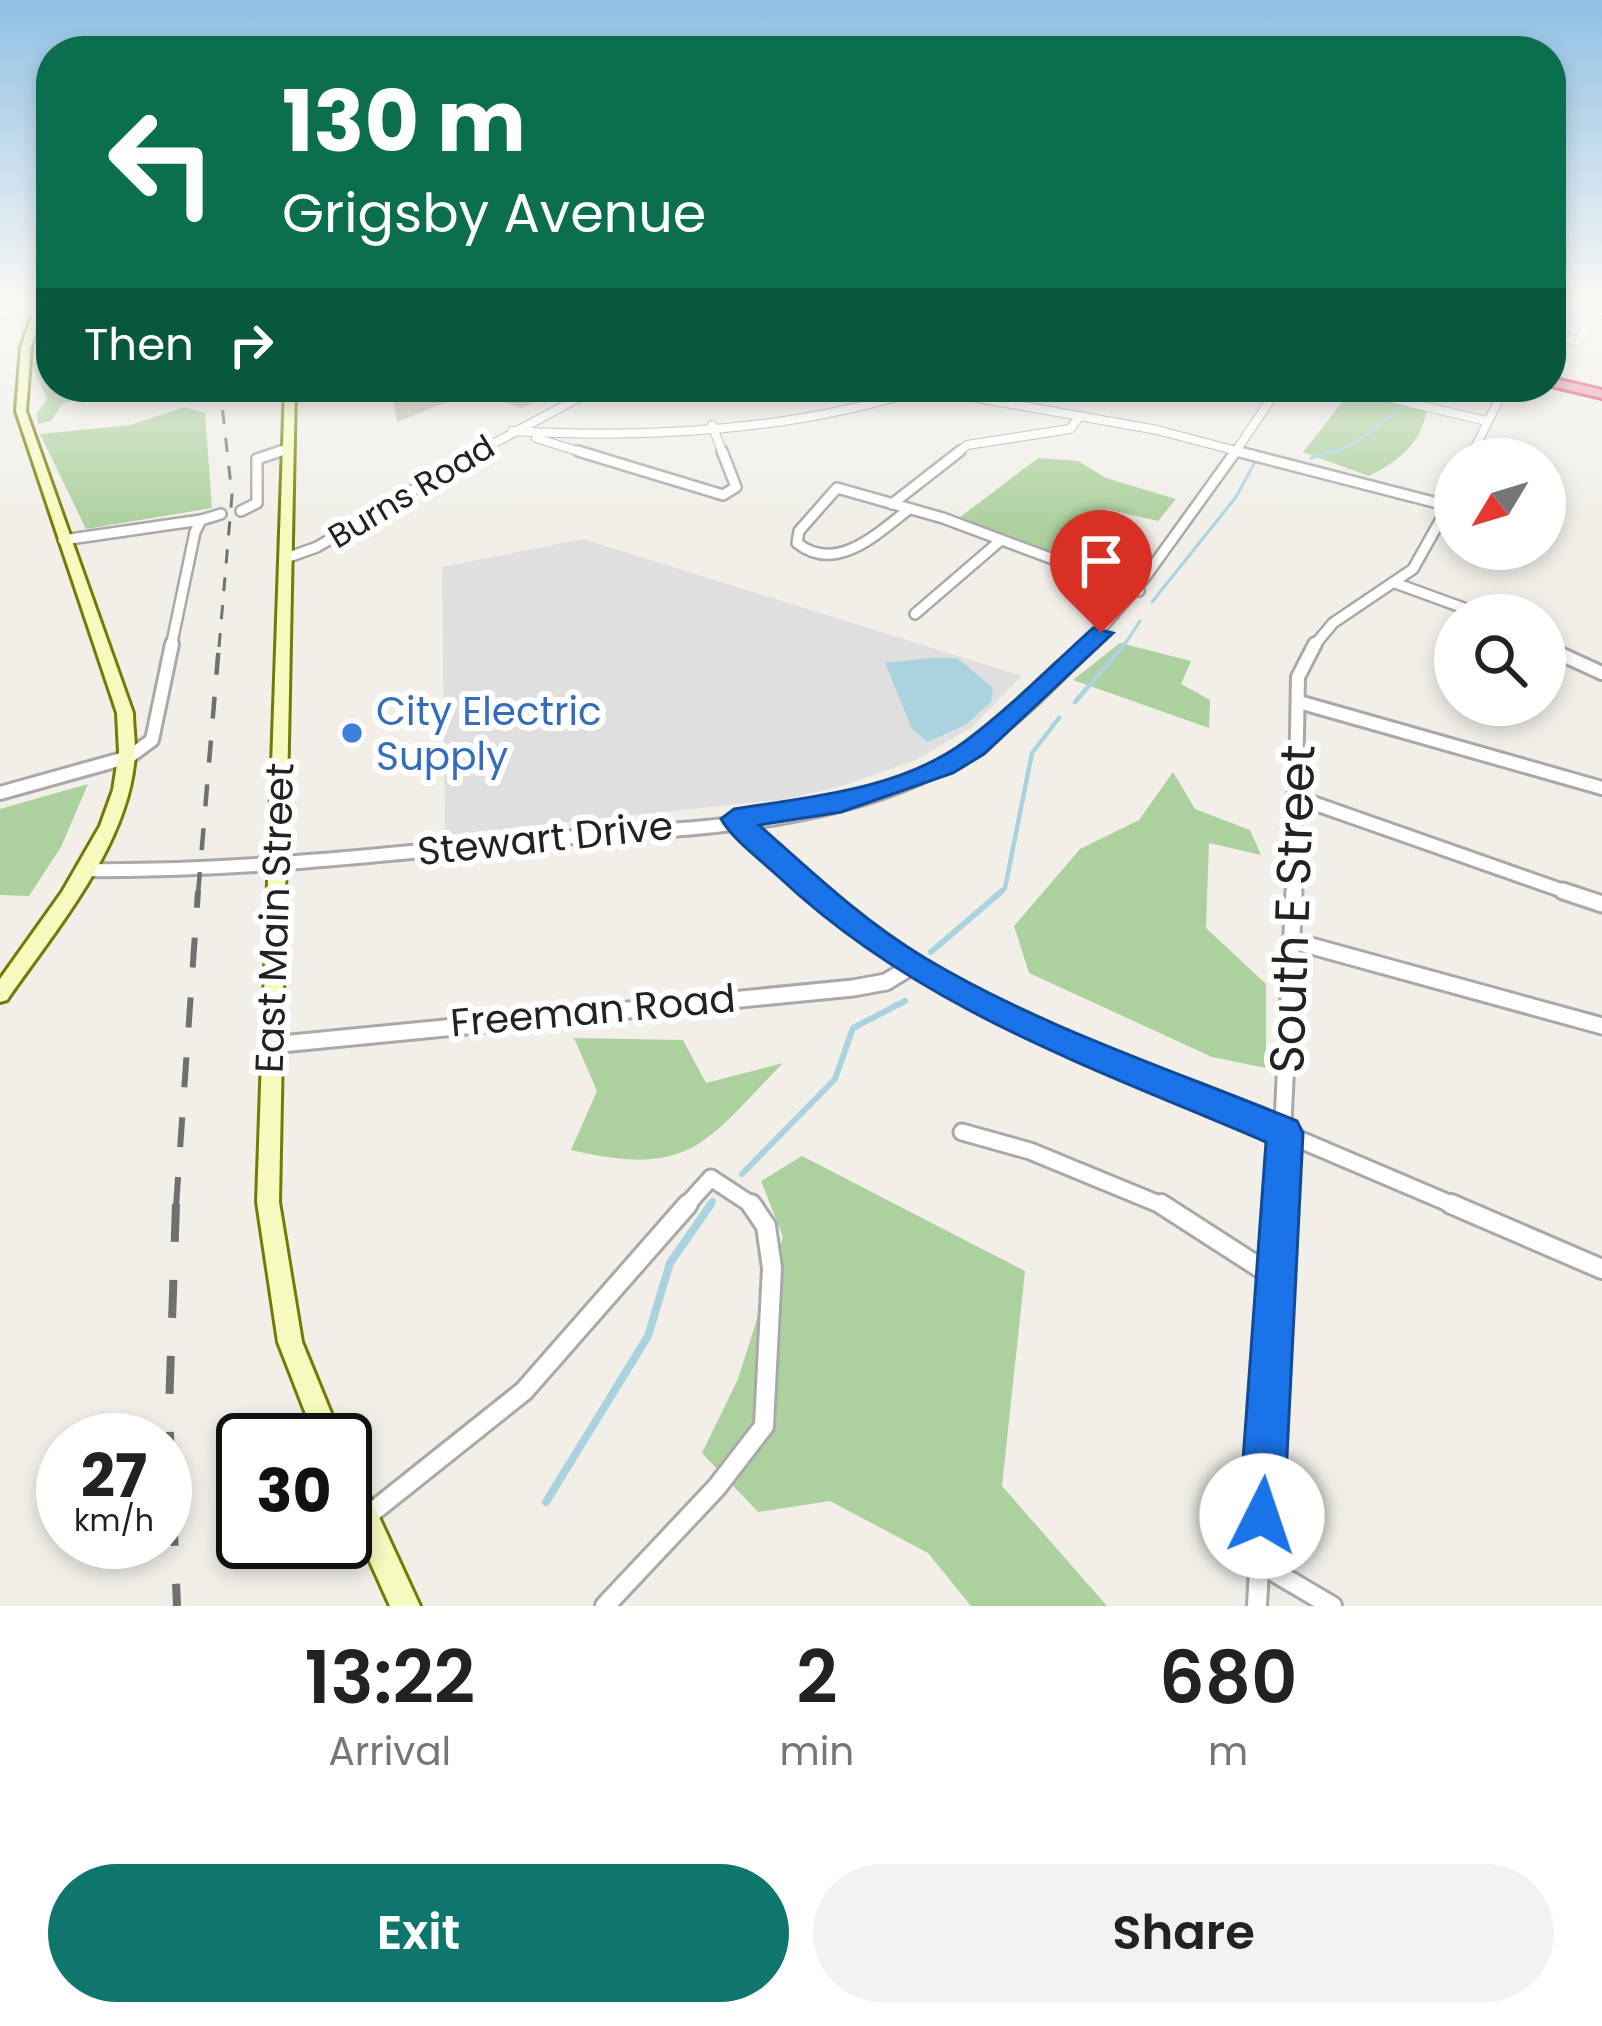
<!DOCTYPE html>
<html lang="en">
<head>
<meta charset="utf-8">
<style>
  body { margin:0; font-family:Poppins,sans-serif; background:#f2f2f2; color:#222; height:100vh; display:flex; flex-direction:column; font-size:45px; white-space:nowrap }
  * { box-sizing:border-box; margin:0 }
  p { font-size:39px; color:#767676 }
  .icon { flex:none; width:66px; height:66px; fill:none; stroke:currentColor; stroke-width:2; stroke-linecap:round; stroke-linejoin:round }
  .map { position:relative; height:1606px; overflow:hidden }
  .drawer { display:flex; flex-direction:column; background:#fff; flex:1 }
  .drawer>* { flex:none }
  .top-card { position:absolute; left:36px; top:36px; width:1530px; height:366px; border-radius:48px; box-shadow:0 6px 18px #0003; background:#0b6e4f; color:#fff; overflow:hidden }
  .needle { width:78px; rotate:232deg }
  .buttons { position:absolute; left:1434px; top:438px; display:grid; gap:24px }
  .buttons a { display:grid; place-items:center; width:132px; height:132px; border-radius:50%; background:#fff; box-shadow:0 6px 18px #0003; font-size:60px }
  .speed { position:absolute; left:36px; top:1413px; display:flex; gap:24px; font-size:60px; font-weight:700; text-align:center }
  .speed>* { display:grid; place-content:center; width:156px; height:156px; border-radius:50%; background:#fff; box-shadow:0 6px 18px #0003; line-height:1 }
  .speed small { font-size:30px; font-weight:400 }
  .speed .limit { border:6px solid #111; border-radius:18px; background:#fff; color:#111 }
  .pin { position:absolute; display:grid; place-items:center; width:102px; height:102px; color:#fff; margin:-123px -51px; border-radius:50% 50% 50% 0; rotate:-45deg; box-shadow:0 0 12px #0007 }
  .pin .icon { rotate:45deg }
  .me { position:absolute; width:132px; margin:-66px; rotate:4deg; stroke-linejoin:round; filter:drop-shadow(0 0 9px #0008) }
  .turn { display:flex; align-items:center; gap:42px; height:252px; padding:0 48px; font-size:54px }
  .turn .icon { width:156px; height:156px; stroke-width:2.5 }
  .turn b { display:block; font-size:84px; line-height:102px }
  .then { display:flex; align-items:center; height:114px; padding:0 48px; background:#0003; gap:24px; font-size:45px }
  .eta { display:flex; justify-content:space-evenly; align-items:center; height:204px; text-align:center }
  .eta b { font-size:72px; font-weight:600; line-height:84px }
  .button { display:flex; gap:24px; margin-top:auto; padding:24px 48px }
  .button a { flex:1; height:138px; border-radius:72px; background:#0f766e; color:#fff; font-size:48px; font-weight:600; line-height:138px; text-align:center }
  .button a+a { background:#f2f2f2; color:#222 }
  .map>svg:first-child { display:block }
  .residential { fill:#e0dfdf }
  .construction { fill:#c7c7b4 }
  .forest { fill:#add19e }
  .water { fill:#aad3df }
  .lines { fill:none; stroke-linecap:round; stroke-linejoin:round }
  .stream-far3 { stroke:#aad3df; stroke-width:3 }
  .stream-far2 { stroke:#aad3df; stroke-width:4.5 }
  .stream-far1 { stroke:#aad3df; stroke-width:6 }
  .stream { stroke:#aad3df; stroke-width:8 }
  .street-far4-casing { stroke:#a9a9a9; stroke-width:10 }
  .street-far3-casing { stroke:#a9a9a9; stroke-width:14 }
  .street-far2-casing { stroke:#a9a9a9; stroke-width:18 }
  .street-far1-casing { stroke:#a9a9a9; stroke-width:21 }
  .street-casing { stroke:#a9a9a9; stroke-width:24 }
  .secondary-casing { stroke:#707d05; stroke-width:6 }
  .highway-casing { stroke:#dc2a67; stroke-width:6 }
  .street-far4 { stroke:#fff; stroke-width:8 }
  .street-far3 { stroke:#fff; stroke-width:9 }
  .street-far2 { stroke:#fff; stroke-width:12 }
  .street-far1 { stroke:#fff; stroke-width:15 }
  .street { stroke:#fff; stroke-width:18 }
  .secondary { fill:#f7fabf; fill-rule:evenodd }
  .highway { fill:#e892a2; fill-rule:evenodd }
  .rail-far3 { stroke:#707070; stroke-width:3; stroke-dasharray:14 14; stroke-linecap:butt }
  .rail-far2 { stroke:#707070; stroke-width:4.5; stroke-dasharray:22 22; stroke-linecap:butt }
  .rail-far1 { stroke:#707070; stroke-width:6; stroke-dasharray:30 30; stroke-linecap:butt }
  .rail { stroke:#707070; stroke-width:8; stroke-dasharray:38 38; stroke-linecap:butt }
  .route { fill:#1a73e8; stroke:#114b97; stroke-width:3 }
  .shop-dot { fill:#3f7fe0; stroke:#fff; stroke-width:4.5 }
  .labels { text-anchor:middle; stroke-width:12; stroke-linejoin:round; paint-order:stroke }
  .far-street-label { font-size:33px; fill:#222; stroke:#fff }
  .shop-label { font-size:39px; fill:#366cbe; stroke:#fff; text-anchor:start }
  .street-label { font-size:39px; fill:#222; stroke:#fff }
  .near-street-label { font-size:48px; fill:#222; stroke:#fff }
</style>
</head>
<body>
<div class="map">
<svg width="1602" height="1606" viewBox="0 0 1602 1606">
  <rect width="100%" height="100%" fill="#f2efe9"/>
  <!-- residential -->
  <polygon class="residential" points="583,539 1022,676 972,727 916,760 842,786 787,799 445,835 442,567"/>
  <!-- construction -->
  <polygon class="construction" points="391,387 561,387 522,408 474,391 397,422"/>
  <!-- forest -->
  <g class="forest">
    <polygon points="51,359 51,387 137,389 63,403 51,421 38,424 37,413 47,399 31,362"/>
    <path d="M1354 387H1425L1418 398 1426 413C1420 445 1397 462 1369 476L1303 452Z"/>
    <polygon points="185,407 205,413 212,508 86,529 40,434 130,425"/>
    <polygon points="1038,458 1078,461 1106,478 1176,499 1158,521 1106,509 1082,564 959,518"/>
    <polygon points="1120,643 1191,661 1181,684 1210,700 1209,728 1073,680"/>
    <polygon points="1173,772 1195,809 1250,830 1261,855 1209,843 1206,928 1266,984 1266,1068 1212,1057 1029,973 1014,926 1080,849 1139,820"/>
    <polygon points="88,784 61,847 29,896 0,895 0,809"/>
    <path d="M574 1038 683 1040 706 1083 783 1063C704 1144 691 1178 571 1150L597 1091Z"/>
    <polygon points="802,1156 1025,1271 1002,1486 1107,1606 971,1606 928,1553 830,1501 758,1512 702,1453 738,1379 783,1237 761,1181"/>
  </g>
  <!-- water -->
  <polygon class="water" points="930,658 957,658 993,688 991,702 965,725 928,742 912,729 885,663"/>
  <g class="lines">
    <!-- stream-far3 -->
    <g class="stream-far3">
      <polyline points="1406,397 1411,387"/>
      <polyline points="1311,458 1351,446 1401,409"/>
      <polyline points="1152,602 1236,497 1256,460"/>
      <polyline points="1123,647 1140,621"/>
    </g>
    <!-- stream-far2 -->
    <g class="stream-far2">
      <polyline points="1075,702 1125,644"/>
      <polyline points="999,894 1005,888 1032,753 1059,718"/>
    </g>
    <!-- stream-far1 -->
    <g class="stream-far1">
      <polyline points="931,952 1002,891"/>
      <polyline points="742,1174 835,1079 853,1028 905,1001"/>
      <polyline points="708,1207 713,1201"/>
    </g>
    <!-- stream -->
    <polyline class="stream" points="546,1502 648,1336 670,1263 711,1204"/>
    <defs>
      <g id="street-far4">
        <polyline points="1551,303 1602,315"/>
        <polyline points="0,314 39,310"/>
        <polyline points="1551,316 1579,321 1586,329 1578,341 1551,335"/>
        <polyline points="917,387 1157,430 1248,454"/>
        <polyline points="1344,387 1486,421"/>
        <polyline points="712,425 723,454"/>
        <path d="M512 431C650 439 794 431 926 388"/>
        <polyline points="536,438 587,454"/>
        <polyline points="272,454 288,448"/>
        <polyline points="474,454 599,387"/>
        <polyline points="956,454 967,445 1070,429 1080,416"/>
        <polyline points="1234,454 1279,387"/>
        <polyline points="1472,454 1505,387"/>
      </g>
      <g id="street-far3">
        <polyline points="578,451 723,495 736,487 722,451"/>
        <polyline points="1236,451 1449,506"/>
        <polyline points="1469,459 1473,451"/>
        <polyline points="892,504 960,451"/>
        <path d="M909 509C877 534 836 574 797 543L799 531 837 488 943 518 1139 591"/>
        <polyline points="241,511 257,503 257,459 281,451"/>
        <polyline points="63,540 201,520"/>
        <polyline points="286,558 317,547 479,451"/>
        <polyline points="1395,583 1483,615"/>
        <polyline points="915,614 1001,540"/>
        <polyline points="171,647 195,532 201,520 221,514"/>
        <polyline points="1085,647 1143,580 1236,451"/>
        <polyline points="1313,647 1333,623 1413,569 1455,494"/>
      </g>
      <g id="street-far2">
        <polyline points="1545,647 1602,673"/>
        <polyline points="1299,702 1602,788"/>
        <polyline points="0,793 129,757 152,740 172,644"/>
        <polyline points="1293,796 1572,894"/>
        <polyline points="734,819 818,894"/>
        <path d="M83 870C236 872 387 854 539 840 668 828 814 830 933 771 993 742 1043 692 1088 644"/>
        <polyline points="1294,894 1298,677 1315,644"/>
      </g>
      <g id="street-far1">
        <polyline points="815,891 870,939 981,1004 1458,1207"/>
        <polyline points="1563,891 1602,904"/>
        <polyline points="1293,941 1602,1026"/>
        <polyline points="271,1045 853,988 886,982 912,966"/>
        <polyline points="962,1132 1030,1151 1166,1207"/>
        <polyline points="685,1207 711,1178 755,1207"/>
        <polyline points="1279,1207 1294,891"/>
      </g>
      <g id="street">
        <polyline points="1161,1204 1276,1278"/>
        <polyline points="1451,1204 1602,1269"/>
        <polyline points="366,1517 524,1391 688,1204"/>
        <polyline points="1259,1563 1332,1606"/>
        <polyline points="605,1606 717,1487 764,1426 772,1268 766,1226 751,1204"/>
        <polyline points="1257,1606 1279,1204"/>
      </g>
      <g id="secondary">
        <path d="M38 300H46L31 347 26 411 133 713C133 725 135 738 135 751 132 841 56 929 7 1000L0 1002V979L62 892 100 826 113 790 119 752 117 713 16 411 21 347Z"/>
        <polygon points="285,387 295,387 279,1202 302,1342 342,1440 316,1440 278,1342 257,1202"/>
        <polygon points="345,1462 355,1465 420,1606 390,1606 345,1506"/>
      </g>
      <polygon id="highway" points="1551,378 1602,390 1602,398 1551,386"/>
    </defs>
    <!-- street-far4 casing -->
    <use href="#street-far4" class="street-far4-casing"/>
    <!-- street-far3 casing -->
    <use href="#street-far3" class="street-far3-casing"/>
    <!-- street-far2 casing -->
    <use href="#street-far2" class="street-far2-casing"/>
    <!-- street-far1 casing -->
    <use href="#street-far1" class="street-far1-casing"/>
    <!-- street casing -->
    <use href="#street" class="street-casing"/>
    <!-- secondary casing -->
    <use href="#secondary" class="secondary-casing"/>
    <!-- highway casing -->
    <use href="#highway" class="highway-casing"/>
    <!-- street-far4 -->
    <use href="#street-far4" class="street-far4"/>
    <!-- street-far3 -->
    <use href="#street-far3" class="street-far3"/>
    <!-- street-far2 -->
    <use href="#street-far2" class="street-far2"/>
    <!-- street-far1 -->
    <use href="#street-far1" class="street-far1"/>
    <!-- street -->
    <use href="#street" class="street"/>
    <!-- secondary -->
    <use href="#secondary" class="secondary"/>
    <!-- highway -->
    <use href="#highway" class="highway"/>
    <!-- rail-far3 -->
    <polyline class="rail-far3" points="219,647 232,495 220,387"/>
    <!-- rail-far2 -->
    <polyline class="rail-far2" points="198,894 219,644"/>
    <!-- rail-far1 -->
    <polyline class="rail-far1" points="176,1207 198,891"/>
    <!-- rail -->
    <polyline class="rail" points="176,1204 169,1409 177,1606"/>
  </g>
  <!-- sky -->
  <linearGradient id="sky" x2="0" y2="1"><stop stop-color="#8fc0e4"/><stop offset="0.57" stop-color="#f9f8f5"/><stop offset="1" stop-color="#f9f8f5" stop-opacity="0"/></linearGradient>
  <rect width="1602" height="525" fill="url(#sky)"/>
  <!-- route -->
  <path class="route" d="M1093 628 1113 633 984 754 953 773 841 812 759 825C812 872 863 921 925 958 1040 1027 1173 1070 1297 1121L1303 1133 1284 1516 1278 1532 1262 1538 1245 1532 1239 1516 1266 1142C1092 1067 919 1009 779 877 760 859 734 841 721 819L734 809C811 797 903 789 967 740 1011 707 1052 665 1093 628Z"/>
  <!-- markers -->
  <circle class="shop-dot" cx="352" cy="733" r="12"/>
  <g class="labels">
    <!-- far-street labels -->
    <g class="far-street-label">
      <text transform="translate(411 491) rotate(-31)" y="12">Burns Road</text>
    </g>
    <!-- shop labels -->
    <g class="shop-label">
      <text x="376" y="725">City Electric<tspan x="376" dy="45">Supply</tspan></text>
    </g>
    <!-- street labels -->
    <g class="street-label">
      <text transform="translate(545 838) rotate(-6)" y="14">Stewart Drive</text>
      <text transform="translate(274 918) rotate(-88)" y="14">East Main Street</text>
      <text transform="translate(593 1010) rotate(-5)" y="14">Freeman Road</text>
    </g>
    <!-- near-street labels -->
    <g class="near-street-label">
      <text transform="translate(1292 909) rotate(-88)" y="17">South E Street</text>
    </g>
  </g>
</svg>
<div class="buttons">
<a><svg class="needle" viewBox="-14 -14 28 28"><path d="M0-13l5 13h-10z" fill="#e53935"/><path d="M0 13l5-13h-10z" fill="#767676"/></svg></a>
<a><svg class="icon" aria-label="search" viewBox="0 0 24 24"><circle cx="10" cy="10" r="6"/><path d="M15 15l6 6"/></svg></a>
</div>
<div class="speed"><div>27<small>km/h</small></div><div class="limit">30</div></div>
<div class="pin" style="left:1101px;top:633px;background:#d93025"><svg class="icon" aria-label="arrive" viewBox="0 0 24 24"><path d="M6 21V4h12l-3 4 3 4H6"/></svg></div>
<svg class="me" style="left:1262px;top:1516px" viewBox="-20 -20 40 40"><circle r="19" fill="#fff"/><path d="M0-13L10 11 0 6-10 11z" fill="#1a73e8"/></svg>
<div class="top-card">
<div class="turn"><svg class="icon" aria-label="left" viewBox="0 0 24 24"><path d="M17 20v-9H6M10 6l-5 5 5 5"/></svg><div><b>130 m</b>Grigsby Avenue</div></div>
<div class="then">Then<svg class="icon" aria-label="right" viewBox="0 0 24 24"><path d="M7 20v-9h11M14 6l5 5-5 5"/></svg></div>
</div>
</div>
<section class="drawer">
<div class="eta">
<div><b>13:22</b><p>Arrival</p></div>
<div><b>2</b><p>min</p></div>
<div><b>680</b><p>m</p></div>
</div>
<div class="button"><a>Exit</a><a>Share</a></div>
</section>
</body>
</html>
